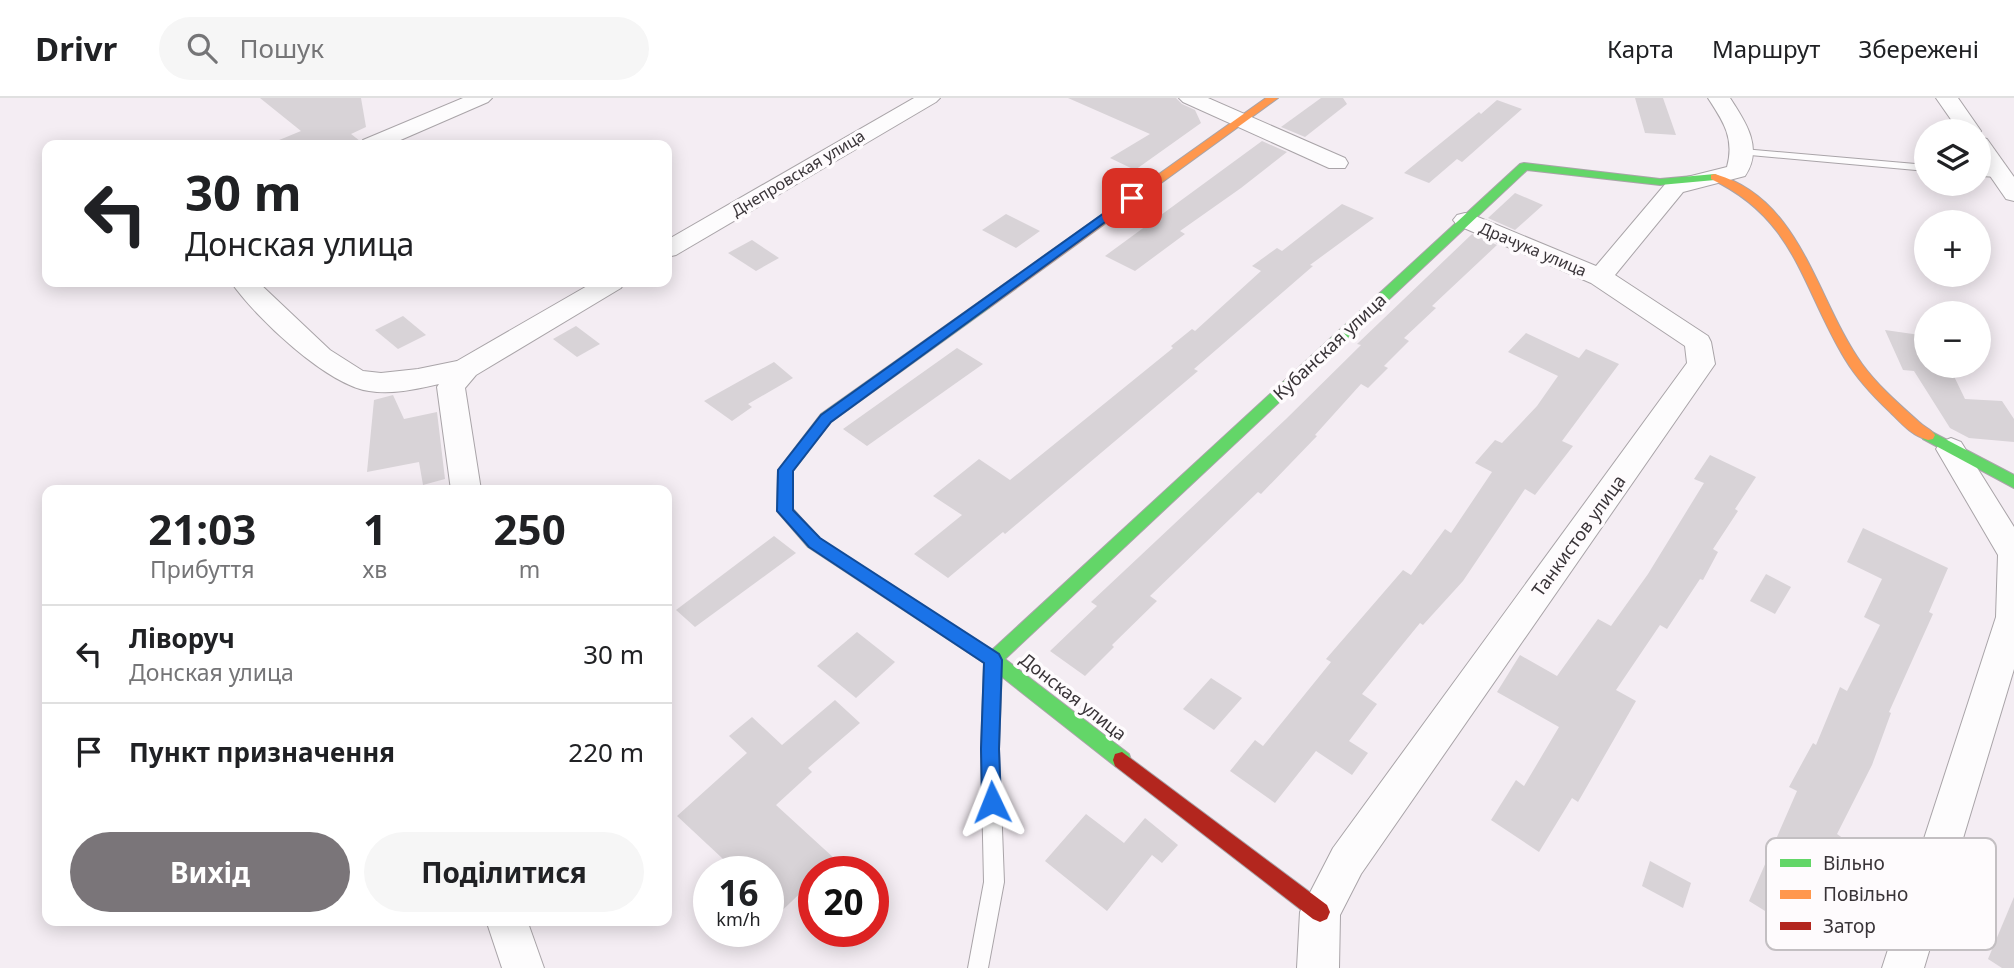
<!DOCTYPE html>
<html lang="uk">
<head>
<meta charset="utf-8">
<style>
  body { margin:0; font-family:"Noto Sans",sans-serif; background:#f6f6f6; color:#202124; height:100vh; display:flex; flex-direction:column; font-size:26px; white-space:nowrap }
  * { box-sizing:border-box; margin:0 }
  p { font-size:23px; color:#757577 }
  .icon { flex:none; width:38px; height:38px; fill:none; stroke:currentColor; stroke-width:2; stroke-linecap:round; stroke-linejoin:round }
  .map { position:relative; flex:1; overflow:hidden }
  .details { position:absolute; left:42px; top:387px; width:630px; height:441px; display:flex; flex-direction:column; background:#fff; border-radius:14px; box-shadow:0 4px 18px #0003 }
  .details>* { flex:none }
  .hud { position:absolute; left:42px; top:42px; width:630px; height:147px; border-radius:14px; box-shadow:0 4px 18px #0003; background:#fff; color:#202124; overflow:hidden }
  .fabs { position:absolute; left:1914px; top:21px; display:grid; gap:14px }
  .fabs a { display:grid; place-items:center; width:77px; height:77px; border-radius:50%; background:#fff; box-shadow:0 4px 18px #0003; font-size:35px }
  .speed { position:absolute; left:693px; top:758px; display:flex; gap:14px; font-size:35px; font-weight:700; text-align:center }
  .speed>* { display:grid; place-content:center; width:91px; height:91px; border-radius:50%; background:#fff; box-shadow:0 4px 18px #0003; line-height:1 }
  .speed small { font-size:18px; font-weight:400 }
  .speed .limit { border:10px solid #d22; background:#fff; color:#111 }
  .pin { position:absolute; display:grid; place-items:center; width:60px; height:60px; color:#fff; margin:-30px; border-radius:14px; box-shadow:0 4px 10px #0006 }
  .me { position:absolute; width:77px; margin:-38px; rotate:358deg; stroke-linejoin:round; filter:drop-shadow(0 0 5px #0008) }
  .turn { display:flex; align-items:center; gap:24px; height:147px; padding:0 28px; font-size:32px }
  .turn .icon { width:91px; height:91px; stroke-width:2.5 }
  .turn b { display:block; font-size:49px; line-height:60px }
  .eta { display:flex; justify-content:space-evenly; align-items:center; height:119px; text-align:center }
  .eta b { font-size:42px; font-weight:700; line-height:49px }
  .action { display:flex; gap:14px; margin-top:auto; padding:14px 28px }
  .action a { flex:1; height:80px; border-radius:42px; background:#7a7579; color:#fff; font-size:28px; font-weight:700; line-height:80px; text-align:center }
  .action a+a { background:#f6f6f6; color:#202124 }
  ul { padding:0; list-style:none }
  li { display:flex; align-items:center; gap:21px; height:98px; padding:0 28px; border-top:2px solid #e0e0e0 }
  li div { flex:1 }
  li b { display:block; font-size:26px }
  li em { font-style:normal }
  header { display:flex; align-items:center; gap:42px; box-sizing:border-box; height:98px; padding:0 35px; background:#fff; border-bottom:2px solid #e0e0e0 }
  header strong { font-size:33px }
  nav { display:flex; gap:38px; margin-inline-start:auto; font-size:24px }
  .search { width:490px; height:63px; background:#f6f6f6; display:flex; align-items:center; gap:18px; box-sizing:border-box; padding:0 24px; border-radius:38px; color:#757577; font-size:26px }
  .map>svg:first-child { display:block }
  .building { fill:#d8d3d7 }
  .lines { fill:none; stroke-linecap:round; stroke-linejoin:round }
  .lane-casing { stroke:#a9a4a8; stroke-width:2 }
  .street-casing { stroke:#a9a4a8; stroke-width:2 }
  .fast-casing { stroke:#a9a4a8; stroke-width:2 }
  .slow-casing { stroke:#a9a4a8; stroke-width:2 }
  .jam-casing { stroke:#a9a4a8; stroke-width:2 }
  .lane { fill:#fdfcfd; fill-rule:evenodd }
  .street { fill:#fdfcfd; fill-rule:evenodd }
  .fast { fill:#63d668; fill-rule:evenodd }
  .slow { fill:#ff974d; fill-rule:evenodd }
  .jam { fill:#b3261e; fill-rule:evenodd }
  .route { fill:#1a73e8; stroke:#114b97; stroke-width:2 }
  .labels { text-anchor:middle; stroke-width:7; stroke-linejoin:round; paint-order:stroke }
  .far-street-label { font-size:16px; fill:#393438; stroke:#fefbfd }
  .street-label { font-size:18px; fill:#393438; stroke:#fefbfd }
  .key { fill:#fefbfd; stroke:#c3bfc2; stroke-width:2 }
  .key-label { font-size:19px; fill:#393438 }
</style>
</head>
<body>
<header>
<strong>Drivr</strong>
<div class="search"><svg class="icon" aria-label="search" viewBox="0 0 24 24"><circle cx="10" cy="10" r="6"/><path d="M15 15l6 6"/></svg>Пошук</div>
<nav><a>Карта</a><a>Маршрут</a><a>Збережені</a></nav>
</header>
<div class="map">
<svg width="2014" height="870" viewBox="0 0 2014 870">
  <rect width="100%" height="100%" fill="#f4edf3"/>
  <!-- building -->
  <g class="building">
    <polygon points="260,0 361,0 366,29 351,36 360,43 357,47 267,47 301,33"/>
    <polygon points="1068,0 1176,0 1182,6 1195,12 1201,25 1135,72 1110,60 1150,36"/>
    <polygon points="1321,0 1343,0 1347,6 1305,39 1281,29"/>
    <polygon points="1635,0 1663,0 1676,37 1645,35"/>
    <polygon points="1497,2 1522,11 1462,64 1457,61 1429,85 1404,75 1479,14 1481,16"/>
    <polygon points="1262,43 1287,54 1241,90 1180,133 1185,136 1135,173 1105,158"/>
    <polygon points="1515,95 1543,107 1515,132 1488,120"/>
    <polygon points="1342,106 1374,120 1310,167 1313,168 1194,271 1198,273 1005,436 1003,434 948,480 914,456 962,417 933,398 979,361 1010,382 1173,250 1171,248 1192,231 1195,233 1261,173 1252,168 1277,150 1282,153"/>
    <polygon points="1006,116 1040,133 1016,150 982,132"/>
    <polygon points="1472,136 1497,147 1432,208 1436,210 1404,240 1409,243 1384,268 1388,270 1368,290 1361,286 1315,337 1317,338 1261,396 1258,394 1150,498 1157,503 1112,547 1114,549 1085,578 1050,553 1097,508 1091,504 1286,321 1361,247 1357,246"/>
    <polygon points="752,142 779,160 756,173 728,155"/>
    <polygon points="403,218 426,237 398,251 375,232"/>
    <polygon points="576,228 600,246 577,259 553,241"/>
    <polygon points="1885,232 1927,238 1927,268 1949,268 1965,301 2002,303 2014,321 2014,344 1969,340 1950,330 1914,273 1903,272"/>
    <polygon points="1526,235 1579,260 1586,251 1619,266 1562,343 1573,348 1535,397 1525,391 1463,483 1423,527 1420,525 1362,596 1377,606 1349,643 1368,655 1352,677 1316,653 1275,705 1230,673 1255,642 1263,648 1331,564 1326,561 1403,472 1411,477 1445,431 1451,435 1492,374 1475,365 1495,342 1502,345 1537,308 1558,278 1508,254"/>
    <polygon points="957,250 983,266 867,348 843,331"/>
    <polygon points="774,264 793,280 748,306 752,309 732,323 704,303"/>
    <polygon points="393,297 404,321 437,314 445,381 423,387 419,364 367,374 374,302"/>
    <polygon points="1710,357 1756,379 1735,411 1738,413 1713,451 1718,454 1703,482 1700,481 1667,531 1660,527 1616,592 1636,603 1578,704 1572,700 1539,754 1491,722 1516,682 1524,688 1559,629 1497,594 1520,557 1557,578 1598,521 1611,528 1648,476 1704,385 1694,381"/>
    <polygon points="1863,430 1948,470 1929,514 1933,516 1889,614 1891,615 1872,667 1837,736 1844,741 1802,836 1749,803 1797,693 1789,689 1813,645 1816,647 1840,589 1847,593 1880,527 1864,519 1882,481 1847,464"/>
    <polygon points="774,438 796,455 695,529 676,512"/>
    <polygon points="1766,476 1791,489 1775,516 1750,503"/>
    <polygon points="857,534 895,564 856,600 817,568"/>
    <polygon points="1211,580 1242,600 1214,632 1183,611"/>
    <polygon points="835,602 860,625 808,670 812,674 776,707 835,761 822,774 814,774 814,782 768,826 768,774 737,774 677,718 747,655 729,638 752,619 782,647"/>
    <polygon points="1086,716 1124,745 1145,720 1178,747 1162,765 1152,757 1107,813 1045,763"/>
    <polygon points="1650,763 1691,785 1683,810 1642,788"/>
    <polygon points="2014,799 2014,870 2002,870 1988,861"/>
  </g>
  <g class="lines">
    <defs>
      <g id="lane">
        <polygon points="1743,51 1927,67 1927,73 1739,56 1737,54"/>
        <polygon points="1979,72 2001,73 2007,76 2001,79 1979,78"/>
        <polygon points="993,560 999,562 1002,567 999,651 1004,784 988,870 968,870 984,784 981,651 984,567 987,562"/>
      </g>
      <g id="street">
        <polygon points="463,0 492,0 488,4 389,47 360,47 363,42"/>
        <polygon points="914,0 940,0 936,4 676,157 667,159 667,142"/>
        <polygon points="1179,0 1208,0 1345,60 1348,65 1345,70 1329,70 1183,4"/>
        <path d="M1708 0H1730C1745 23 1764 50 1745 78L1683 94 1615 177 1708 238 1711 244 1715 266 1361 776 1340 817 1339 870H1297L1300 814 1333 750 1687 265 1685 248 1591 185 1457 127 1453 122 1457 117 1465 115 1473 117 1596 168 1667 84 1727 69C1735 40 1723 23 1708 0Z"/>
        <polygon points="1936,0 1958,0 1981,33 1979,35 1979,33 1959,33"/>
        <polygon points="1979,39 1987,41 2014,79 2014,103 2006,101 1979,62"/>
        <path d="M231 184H258L330 252 363 273 381 275 418 271 457 263 594 184H625L621 190 476 277 465 290 481 392H451L437 289 439 286C417 291 392 297 369 293 327 287 255 219 231 184Z"/>
        <polygon points="1951,340 1961,344 2014,429 2014,571 1924,870 1882,870 1996,519 1998,457 1936,351 1941,344"/>
        <polygon points="486,822 527,822 544,870 502,870"/>
      </g>
      <g id="fast">
        <polygon points="1524,65 1660,81 1715,76 1721,79 1715,82 1660,87 1527,72 1005,561 1129,656 1131,662 1129,668 1122,670 1115,668 987,567 808,449 777,413 778,372 821,316 979,204 989,204 989,210 831,324 793,373 793,411 820,441 992,552 1520,66"/>
        <polygon points="1928,332 2014,377 2014,390 1923,341 1921,337"/>
      </g>
      <g id="slow">
        <polygon points="1266,0 1278,0 989,210 979,210 979,204"/>
        <path d="M1715 76C1802 101 1816 202 1862 266 1878 288 1899 306 1919 324 1924 329 1931 331 1935 337L1933 341 1928 342C1912 338 1901 325 1890 314 1873 298 1857 281 1845 261 1801 188 1796 121 1711 81V77Z"/>
      </g>
      <polygon id="jam" points="1122,654 1327,807 1330,814 1327,821 1320,824 1313,821 1115,668 1113,662 1115,656"/>
    </defs>
    <!-- lane casing -->
    <use href="#lane" class="lane-casing"/>
    <!-- street casing -->
    <use href="#street" class="street-casing"/>
    <!-- fast casing -->
    <use href="#fast" class="fast-casing"/>
    <!-- slow casing -->
    <use href="#slow" class="slow-casing"/>
    <!-- jam casing -->
    <use href="#jam" class="jam-casing"/>
    <!-- lane -->
    <use href="#lane" class="lane"/>
    <!-- street -->
    <use href="#street" class="street"/>
    <!-- fast -->
    <use href="#fast" class="fast"/>
    <!-- slow -->
    <use href="#slow" class="slow"/>
    <!-- jam -->
    <use href="#jam" class="jam"/>
  </g>
  <!-- route -->
  <polygon class="route" points="1128,98 1138,100 831,324 793,373 793,412 820,440 999,556 1002,562 999,651 1001,704 999,710 992,713 985,710 982,704 981,651 984,565 809,449 777,413 778,372 821,317"/>
  <g class="labels">
    <!-- far-street labels -->
    <g class="far-street-label">
      <text transform="translate(798 75) rotate(-31)" y="6">Днепровская улица</text>
      <text transform="translate(1533 151) rotate(23)" y="6">Драчука улица</text>
    </g>
    <!-- street labels -->
    <g class="street-label">
      <text transform="translate(1330 249) rotate(-43)" y="6">Кубанская улица</text>
      <text transform="translate(1579 438) rotate(-54)" y="6">Танкистов улица</text>
      <text transform="translate(1073 599) rotate(38)" y="6">Донская улица</text>
    </g>
  </g>
  <!-- legend -->
  <rect x="1766" y="740" width="230" height="112" rx="10" class="key"/>
  <rect x="1780" y="761" width="31" height="8" fill="#63d668"/>
  <rect x="1780" y="792" width="31" height="9" fill="#ff974d"/>
  <rect x="1780" y="824" width="31" height="8" fill="#b3261e"/>
  <g class="key-label">
    <text x="1823" y="772">Вільно</text>
    <text x="1823" y="803">Повільно</text>
    <text x="1823" y="835">Затор</text>
  </g>
</svg>
<div class="fabs">
<a><svg class="icon" aria-label="layers" viewBox="0 0 24 24"><path d="M12 4l9 5-9 5-9-5zM3 14l9 5 9-5"/></svg></a>
<a>+</a>
<a>−</a>
</div>
<div class="speed"><div>16<small>km/h</small></div><div class="limit">20</div></div>
<div class="pin" style="left:1132px;top:100px;background:#d93025"><svg class="icon" aria-label="arrive" viewBox="0 0 24 24"><path d="M6 21V4h12l-3 4 3 4H6"/></svg></div>
<svg class="me" style="left:992px;top:704px" viewBox="-20 -20 40 40"><path d="M0-17L14 15 0 8-14 15z" fill="#1a73e8" stroke="#fff" stroke-width="4"/></svg>
<div class="hud">
<div class="turn"><svg class="icon" aria-label="left" viewBox="0 0 24 24"><path d="M17 20v-9H6M10 6l-5 5 5 5"/></svg><div><b>30 m</b>Донская улица</div></div>
</div>
<section class="details">
<div class="eta">
<div><b>21:03</b><p>Прибуття</p></div>
<div><b>1</b><p>хв</p></div>
<div><b>250</b><p>m</p></div>
</div>
<ul>
<li><svg class="icon" aria-label="left" viewBox="0 0 24 24"><path d="M17 20v-9H6M10 6l-5 5 5 5"/></svg><div><b>Ліворуч</b><p>Донская улица</p></div><em>30 m</em></li>
<li><svg class="icon" aria-label="arrive" viewBox="0 0 24 24"><path d="M6 21V4h12l-3 4 3 4H6"/></svg><div><b>Пункт призначення</b></div><em>220 m</em></li>
</ul>
<div class="action"><a>Вихід</a><a>Поділитися</a></div>
</section>
</div>
</body>
</html>
